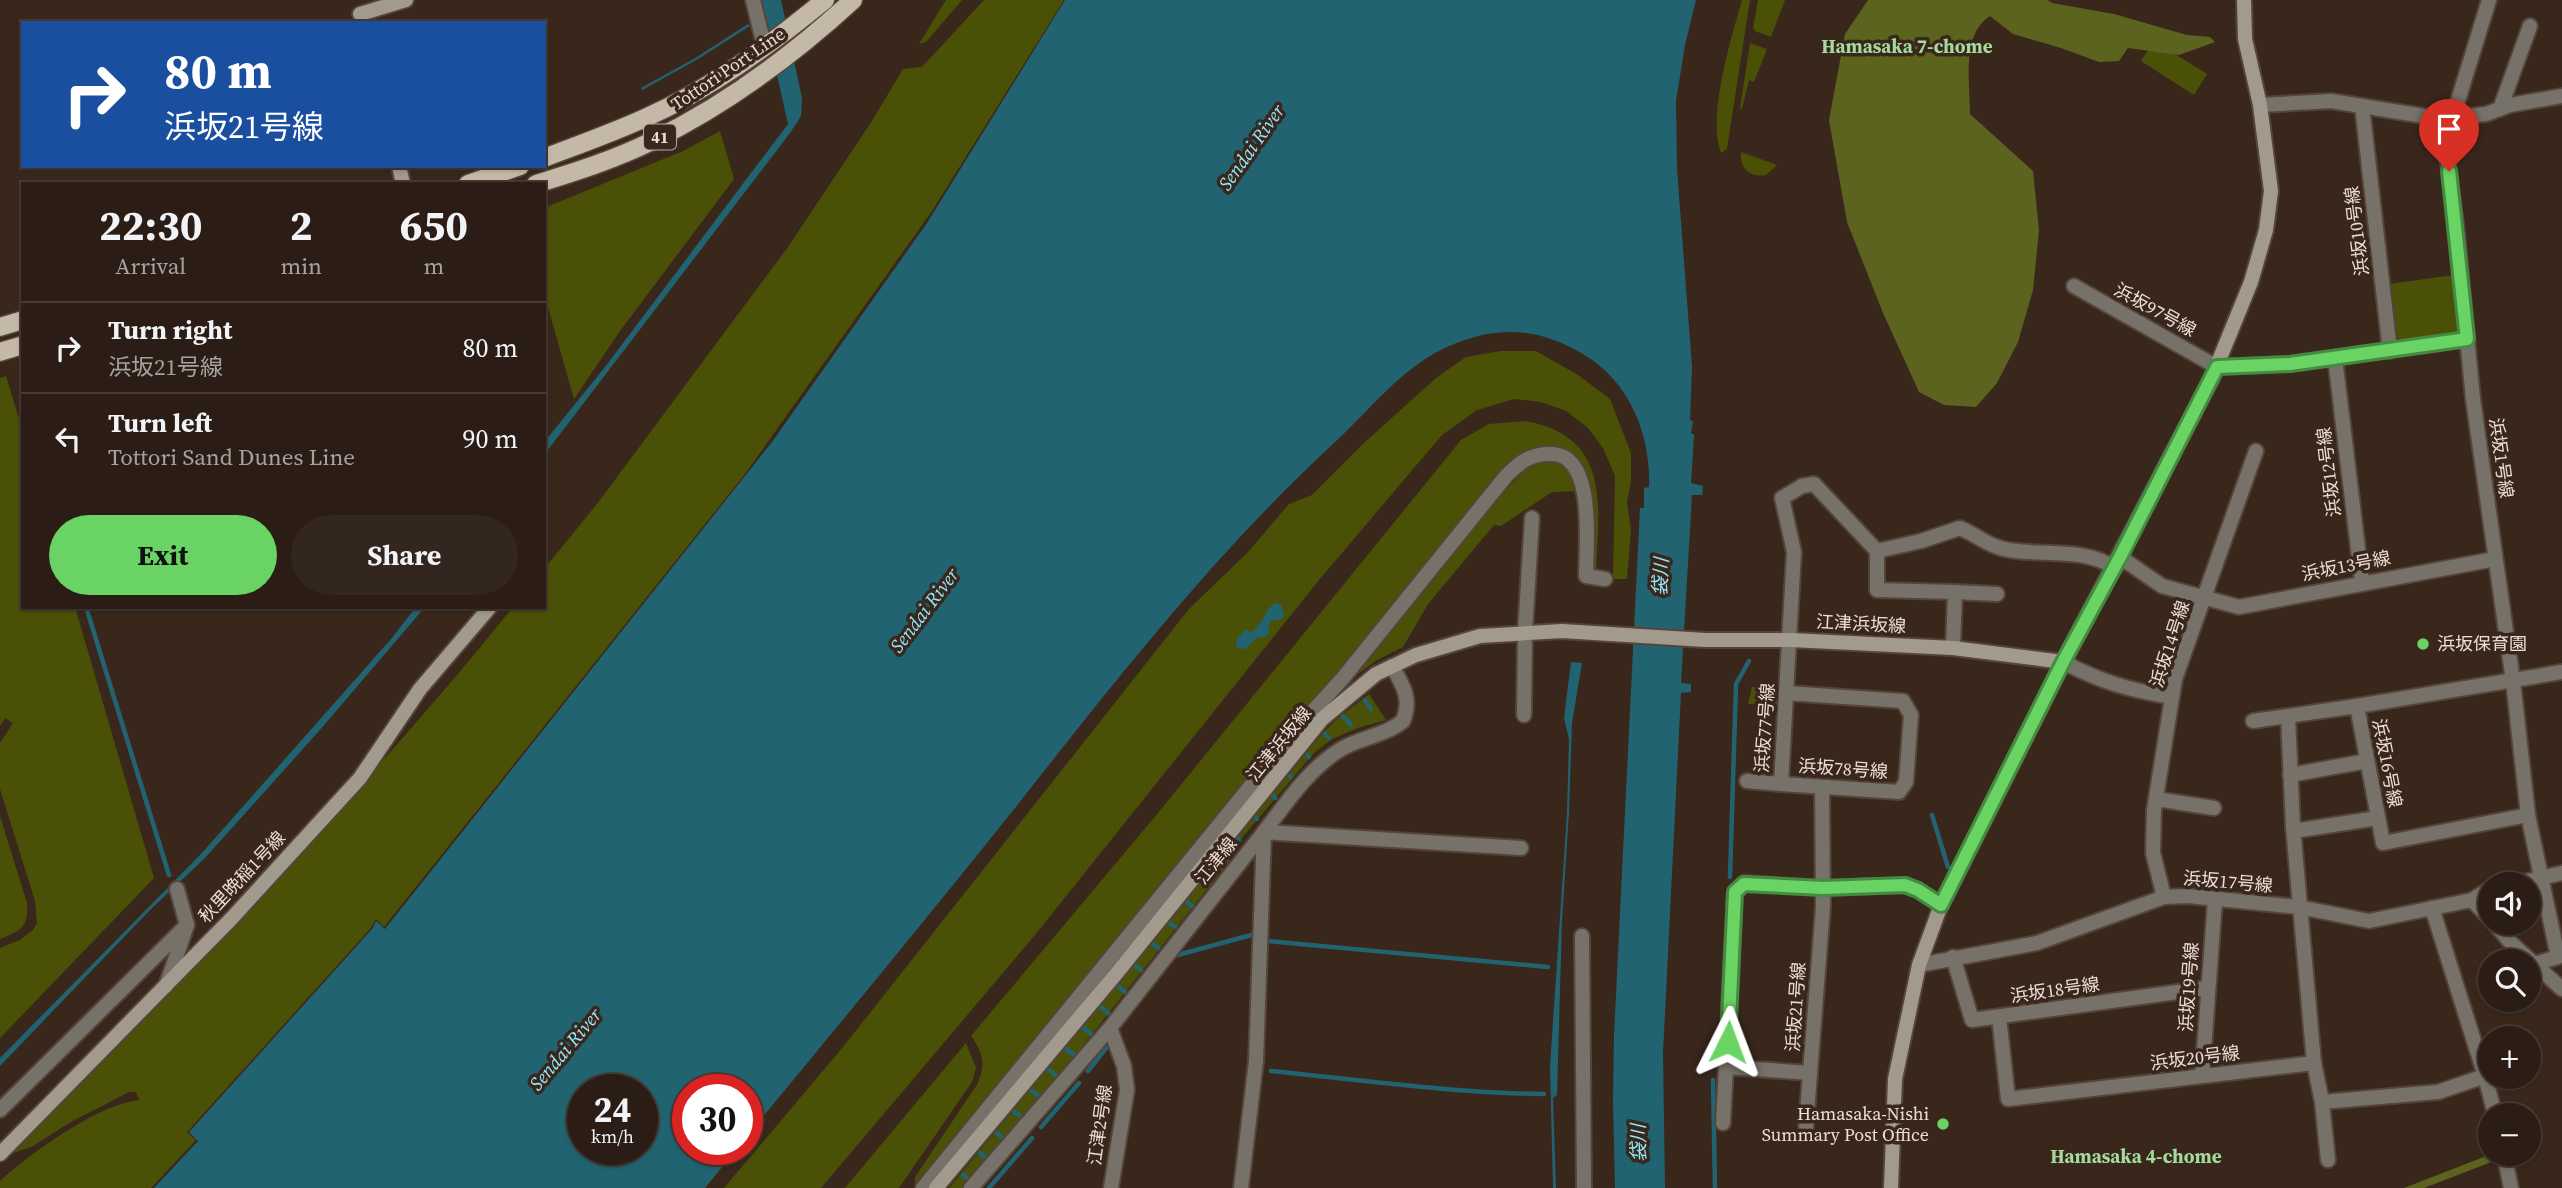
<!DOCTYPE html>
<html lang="en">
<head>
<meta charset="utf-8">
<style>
  body { margin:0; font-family:"Source Serif 4","Noto Sans JP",serif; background:#33261e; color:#f1f3f6; height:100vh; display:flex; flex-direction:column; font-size:26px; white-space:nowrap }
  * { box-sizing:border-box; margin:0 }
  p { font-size:23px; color:#a6a2a0 }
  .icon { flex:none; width:38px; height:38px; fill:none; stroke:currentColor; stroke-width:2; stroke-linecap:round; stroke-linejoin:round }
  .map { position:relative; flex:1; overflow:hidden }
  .panel { position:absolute; left:21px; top:182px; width:525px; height:427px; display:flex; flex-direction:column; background:#2b1d15; border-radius:0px; box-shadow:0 2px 5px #0004,0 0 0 2px #473b34 }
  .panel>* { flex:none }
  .guide { position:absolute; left:21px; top:21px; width:525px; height:147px; border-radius:0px; box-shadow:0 2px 5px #0004,0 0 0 2px #473b34; background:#1a4fa0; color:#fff; overflow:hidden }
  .controls { position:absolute; left:2478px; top:872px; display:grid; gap:14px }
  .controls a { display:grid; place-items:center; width:63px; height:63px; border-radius:50%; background:#2b1d15; box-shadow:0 2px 5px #0004,0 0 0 2px #473b34; font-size:35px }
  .speed { position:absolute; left:567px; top:1074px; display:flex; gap:14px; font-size:35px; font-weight:700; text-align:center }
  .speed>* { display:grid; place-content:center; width:91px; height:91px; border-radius:50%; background:#2b1d15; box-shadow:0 2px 5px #0004,0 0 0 2px #473b34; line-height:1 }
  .speed small { font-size:18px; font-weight:400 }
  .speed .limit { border:10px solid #d22; background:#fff; color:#111 }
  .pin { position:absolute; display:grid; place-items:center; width:60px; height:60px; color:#fff; margin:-72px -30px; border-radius:50% 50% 50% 0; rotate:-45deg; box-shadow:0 0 7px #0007 }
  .pin .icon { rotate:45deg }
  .me { position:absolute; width:77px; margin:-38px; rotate:3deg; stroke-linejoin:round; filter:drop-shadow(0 0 5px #0008) }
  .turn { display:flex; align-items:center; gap:24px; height:147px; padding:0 28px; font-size:32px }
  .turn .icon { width:91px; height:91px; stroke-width:2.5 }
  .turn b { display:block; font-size:49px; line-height:60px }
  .eta { display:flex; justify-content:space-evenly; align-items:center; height:119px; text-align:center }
  .eta b { font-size:42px; font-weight:700; line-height:49px }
  .button { display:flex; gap:14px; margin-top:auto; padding:14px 28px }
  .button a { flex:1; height:80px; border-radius:42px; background:#69d464; color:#111; font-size:28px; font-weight:700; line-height:80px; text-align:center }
  .button a+a { background:#33261e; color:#f1f3f6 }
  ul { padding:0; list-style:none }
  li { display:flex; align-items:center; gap:21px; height:91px; padding:0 28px; border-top:2px solid #473b34 }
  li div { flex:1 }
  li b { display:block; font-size:26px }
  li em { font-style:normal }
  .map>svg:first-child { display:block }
  .green { fill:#4a5106 }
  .forest { fill:#5b631e }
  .water { fill:#226372; fill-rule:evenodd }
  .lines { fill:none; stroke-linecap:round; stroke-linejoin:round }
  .stream { stroke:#226372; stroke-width:4.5 }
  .street-casing { stroke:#55443a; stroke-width:18 }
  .secondary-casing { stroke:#55443a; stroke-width:18 }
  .primary-casing { stroke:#55443a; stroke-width:21 }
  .street { stroke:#777269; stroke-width:14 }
  .secondary { stroke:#a29a8c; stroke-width:14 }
  .primary { stroke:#c4b8a6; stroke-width:18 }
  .route-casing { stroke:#448a41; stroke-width:18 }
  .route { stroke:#69d464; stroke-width:12 }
  .poi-dot { fill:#69d464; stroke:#39271c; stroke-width:2.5 }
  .labels { text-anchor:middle; stroke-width:7; stroke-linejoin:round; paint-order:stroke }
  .shield { fill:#39271c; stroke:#b6a79f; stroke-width:2 }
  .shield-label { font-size:16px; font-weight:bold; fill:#ebded7 }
  .street-label { font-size:18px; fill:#ebded7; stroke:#39271c }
  .poi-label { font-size:18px; fill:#ebded7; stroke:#39271c; text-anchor:start }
  .neighbourhood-label { font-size:19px; font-weight:bold; fill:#a3da9e; stroke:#39271c }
  .water-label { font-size:19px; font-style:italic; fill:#94e8fd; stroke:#39271c }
</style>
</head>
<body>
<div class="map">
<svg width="2562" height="1188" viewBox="0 0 2562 1188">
  <rect width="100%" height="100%" fill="#39271c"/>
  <!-- green -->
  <g class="green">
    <polygon points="946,0 962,0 926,42 919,44"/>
    <path d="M984 0H1064L932 211 745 474 384 927 376 919 370 929 187 1132 196 1140 151 1188H0V1181C31 1153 97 1105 139 1100L136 1092H129L69 1123 33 1146 8 1155C105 1063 196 966 286 868 363 783 441 697 513 607H544V569L597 504 788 247 870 124 903 69 922 67Z"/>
    <path d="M1742 0H1750L1727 149 1721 153C1707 115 1731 39 1742 0Z"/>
    <polygon points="1758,0 1785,0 1771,37 1755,31 1753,28"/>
    <polygon points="2154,41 2207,74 2194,95 2141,61"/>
    <polygon points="1750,43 1767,49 1754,82 1749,80 1742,109 1740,108"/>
    <polygon points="720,131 734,179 620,331 574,399 544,293 544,208 683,151"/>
    <path d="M1741 152 1777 165 1766 175C1750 178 1739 168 1741 152Z"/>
    <polygon points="2454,275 2459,328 2454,336 2403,342 2396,336 2389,284"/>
    <polygon points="1501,351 1536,351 1578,375 1610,399 1631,453 1631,480 1627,503 1631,529 1627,579 1613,579 1615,476 1603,448 1588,428 1566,411 1541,402 1514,399 1477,410 1442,435 1319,580 1035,935 821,1188 724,1188 843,1047 1189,609 1248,552 1289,504 1312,495 1364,443 1436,378 1466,357"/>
    <polygon points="6,376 23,432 23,607 75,607 154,878 0,1038 0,948 20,940 33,930 37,923 35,901 0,789 0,743 13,723 5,718 0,726 0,378"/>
    <path d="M1526 421C1613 438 1598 506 1596 574L1590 572 1589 496 1586 475 1572 455 1538 448C1406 595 1274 742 1150 896 1095 964 1044 1033 989 1100 966 1128 943 1160 915 1183V1177L978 1083C986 1063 983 1053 971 1036L1158 813 1461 440 1489 424Z"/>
    <polygon points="1556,460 1567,465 1578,491 1552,492 1501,526 1494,525 1428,604 1403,647 1377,660 1346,683 1469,528 1533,462"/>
    <polygon points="1752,687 1778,689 1779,704 1748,704"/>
    <polygon points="1369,694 1386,720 1358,728 1332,739 1314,753 1229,853 1231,859 1062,1072 964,1188 949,1188 1321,735 1338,718"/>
    <path d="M0 816 27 903C28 928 22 930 0 939Z"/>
    <polygon points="966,1043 976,1068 972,1082 899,1188 845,1188"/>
  </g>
  <!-- forest -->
  <g class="forest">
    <path d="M1868 0H2048L2052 3 2114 14 2187 35 2210 37 2215 42 2179 55 2128 48 2119 61 2099 62 2061 48 2013 34 1990 16C1961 34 1970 84 1970 114L2033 171 2039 230 2033 290 2018 342 1997 383 1976 407 1944 405 1919 392 1883 313 1847 222 1829 120 1845 34Z"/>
    <polygon points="2494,1153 2499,1153 2499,1159 2424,1188 2404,1188"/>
  </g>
  <!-- water -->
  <g class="water">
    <polygon points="760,0 781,0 802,98 801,116 790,133 544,455 544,443 550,435 605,367 788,124"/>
    <path d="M1065 0H1696L1685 45 1676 101 1677 169 1692 367 1690 420 1693 421 1691 433 1694 435 1691 483 1703 486 1702 495H1692L1681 683 1691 684V692L1681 693 1663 1053 1665 1188H1615L1613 1101 1614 1035 1640 508H1644V488L1649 487C1651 435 1630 382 1583 354 1537 327 1496 325 1447 347 1402 367 1369 411 1333 444 1214 554 1115 681 1015 808 927 918 837 1027 747 1136V1090H688V1150H736L705 1188H154L198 1141 189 1132 372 929 376 921 385 929 772 442 927 223ZM583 1090H642V1150H583Z"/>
    <polygon points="748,24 750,26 698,59 646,88 643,90 641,88 697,57"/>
    <path d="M1275 603 1281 605 1284 615 1281 619 1270 621 1268 634 1265 637C1255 636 1252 642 1246 649L1237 648 1236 640 1245 630 1251 632C1263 625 1265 609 1275 603Z"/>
    <polygon points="416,607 425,607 319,731 205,858 151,909 0,1066 0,1058 201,854 391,639"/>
    <polygon points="1571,662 1582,663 1572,723 1569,812 1562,921 1557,1095 1553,1098 1556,1188 1553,1188 1550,1066 1567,813 1569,739 1564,718"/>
  </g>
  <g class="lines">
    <!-- stream -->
    <g class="stream">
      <polyline points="86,607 169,875"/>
      <polyline points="1365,700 1371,709"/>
      <polyline points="1343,716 1351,725"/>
      <polyline points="1325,734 1329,738"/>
      <polyline points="1307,755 1309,757"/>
      <polyline points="1290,776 1291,777"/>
      <polyline points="1273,796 1275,798"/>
      <polyline points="1932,815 1948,867"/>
      <polyline points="1255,817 1257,819"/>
      <polyline points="1238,838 1239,840"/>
      <polyline points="1220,859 1226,864"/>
      <polyline points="1730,877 1736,684 1749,661"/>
      <polyline points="1203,880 1209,885"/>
      <polyline points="1186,901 1192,906"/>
      <polyline points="1169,923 1175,927"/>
      <polyline points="1268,941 1548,967"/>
      <polyline points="1152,943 1158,948"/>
      <polyline points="1174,956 1255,934"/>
      <polyline points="1135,965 1141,970"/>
      <polyline points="1118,986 1125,992"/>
      <polyline points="1101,1007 1108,1013"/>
      <polyline points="1084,1028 1091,1034"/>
      <polyline points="1066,1049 1074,1055"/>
      <polyline points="1049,1070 1057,1076"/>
      <polyline points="1088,1071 1110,1043"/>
      <path d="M1271 1071C1362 1080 1453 1093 1544 1094"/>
      <polyline points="1713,1080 1715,1188"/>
      <polyline points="1032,1091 1040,1097"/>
      <polyline points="1015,1112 1023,1118"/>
      <polyline points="1041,1127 1079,1083"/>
      <polyline points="997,1133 1004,1139"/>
      <polyline points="980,1153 987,1159"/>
      <polyline points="963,1175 969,1180"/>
      <polyline points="989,1188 1032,1138"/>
    </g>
    <defs>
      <g id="street">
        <polyline points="753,0 765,49"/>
        <polyline points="2260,105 2331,101 2442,119 2456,224 2473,399 2513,681 2528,815 2558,957 2534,964"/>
        <polyline points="2362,106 2390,351"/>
        <polyline points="2500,109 2530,26"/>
        <polyline points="2453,117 2489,0"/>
        <polyline points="2442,119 2486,114 2510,105 2562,96"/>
        <polyline points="2074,286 2217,367 2290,364 2467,339"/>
        <polyline points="2335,358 2362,582"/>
        <path d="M1877 551 1921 541 1960 528C1977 535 1989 547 2009 550 2044 556 2084 547 2115 568"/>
        <polyline points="2120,557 2162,586 2239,607 2495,559"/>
        <polyline points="1955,592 1997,594"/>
        <path d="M2063 662C2102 682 2128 690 2172 697"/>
        <polyline points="1524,715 1525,632 1532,518"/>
        <polyline points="2288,716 2293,827 2300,830 2378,818"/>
        <polyline points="2253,721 2357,706"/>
        <polyline points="2290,775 2367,761"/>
        <polyline points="1747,781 1781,784 1794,552 1782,498 1802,486 1814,484 1877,551 1877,590 1955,592 1953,648"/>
        <polyline points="1781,784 1899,792 1906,782 1911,715 1903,701 1786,693"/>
        <polyline points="1822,787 1823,907 1810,1073 1726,1067 1735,892 1744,883 1823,888 1905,885 1918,890 1941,905"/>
        <polyline points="2156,799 2214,808"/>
        <polyline points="2528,815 2383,843 2357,706 2562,672"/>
        <polyline points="1264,832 1521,848"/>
        <path d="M1264 832C1287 802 1310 767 1343 748 1363 737 1386 735 1403 721 1412 699 1403 685 1392 666"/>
        <polyline points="2515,884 2562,873"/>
        <polyline points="2164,897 2153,853 2154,810 2175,679 2256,451"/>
        <polyline points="2472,900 2490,889"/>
        <polyline points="2432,908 2485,1076 2495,1115"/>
        <polyline points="2493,922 2512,944 2562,989"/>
        <polyline points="1582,936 1584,1188"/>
        <polyline points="1953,957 1972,1020 2207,988"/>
        <polyline points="1919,965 2037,943 2164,897 2188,896 2299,907 2369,921 2472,900 2490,919"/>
        <polyline points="166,986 187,925 177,889"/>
        <polyline points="1999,1017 2008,1099 2314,1063 2293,827"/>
        <polyline points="1110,1028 1124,1066 1127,1090 1111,1188"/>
        <polyline points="2314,1063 2322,1102 2328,1160"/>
        <polyline points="2202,1076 2215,900"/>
        <polyline points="2322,1102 2438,1092 2485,1076"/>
        <polyline points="0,1110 187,925"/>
        <polyline points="1723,1123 1726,1067"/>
        <polyline points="1806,1127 1810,1073"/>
        <polyline points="2504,1153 2511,1188"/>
        <path d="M923 1188 1302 723 1343 678 1506 476C1521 461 1532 453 1553 454 1596 457 1586 545 1586 576L1605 579"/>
        <polyline points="971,1188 1110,1028 1264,832 1256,1061 1241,1188"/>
      </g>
      <g id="secondary">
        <polyline points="360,14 406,0"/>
        <polyline points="399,166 403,184"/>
        <polyline points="0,1154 232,918 360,778 420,689 490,607"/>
        <polyline points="936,1188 1116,974 1322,719 1376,674 1416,655 1480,636 1562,631 1705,640 1791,640 1953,648 2063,662"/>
        <polyline points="1891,1188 1895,1079 1919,965 1941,905 2063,662 2211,380 2251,282 2266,230 2271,191 2260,105 2245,39 2244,0"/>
      </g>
      <g id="primary">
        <path d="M544 158C578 145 612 133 645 118 711 89 770 45 825 0"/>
        <polyline points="468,184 520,166"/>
        <path d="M536 184C575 172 616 159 652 141 726 105 793 55 853 0"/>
        <polyline points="0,327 23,320"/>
        <polyline points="0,352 23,345"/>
      </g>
    </defs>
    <!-- street casing -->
    <use href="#street" class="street-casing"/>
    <!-- secondary casing -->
    <use href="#secondary" class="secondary-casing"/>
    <!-- primary casing -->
    <use href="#primary" class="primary-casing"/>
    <!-- street -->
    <use href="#street" class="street"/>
    <!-- secondary -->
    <use href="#secondary" class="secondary"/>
    <!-- primary -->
    <use href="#primary" class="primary"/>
  </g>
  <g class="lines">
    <defs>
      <polyline id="route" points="1728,1042 1735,892 1744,884 1823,888 1905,885 1918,890 1941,905 2063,662 2120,557 2217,367 2290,364 2467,339 2449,171"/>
    </defs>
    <!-- route casing -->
    <use href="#route" class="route-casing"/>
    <!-- route -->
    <use href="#route" class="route"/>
  </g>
  <!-- markers -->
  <g class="poi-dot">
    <circle cx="2423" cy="644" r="7"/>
    <circle cx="1943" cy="1124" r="7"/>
  </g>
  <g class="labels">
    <!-- shield labels -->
    <rect class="shield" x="644" y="124.5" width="32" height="25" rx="5"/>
    <g class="shield-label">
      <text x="660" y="143">41</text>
    </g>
    <!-- street labels -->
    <g class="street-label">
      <text transform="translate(728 69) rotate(-34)" y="6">Tottori Port Line</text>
      <text transform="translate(2357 231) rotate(-97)" y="6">浜坂10号線</text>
      <text transform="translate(2155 310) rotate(29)" y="6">浜坂97号線</text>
      <text transform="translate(2501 458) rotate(82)" y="6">浜坂1号線</text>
      <text transform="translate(2329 472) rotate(-97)" y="6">浜坂12号線</text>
      <text transform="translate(2346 566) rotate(-11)" y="6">浜坂13号線</text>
      <text transform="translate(1861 624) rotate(3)" y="6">江津浜坂線</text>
      <text transform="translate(2170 644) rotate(-72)" y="6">浜坂14号線</text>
      <text transform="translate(1765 728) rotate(-86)" y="6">浜坂77号線</text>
      <text transform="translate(1279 744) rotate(-51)" y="6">江津浜坂線</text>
      <text transform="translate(2387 763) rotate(79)" y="6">浜坂16号線</text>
      <text transform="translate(1843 769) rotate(4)" y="6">浜坂78号線</text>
      <text transform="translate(1216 861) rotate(-51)" y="6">江津線</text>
      <text transform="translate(242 877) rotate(-47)" y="6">秋里晩稲1号線</text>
      <text transform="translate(2228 882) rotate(5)" y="6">浜坂17号線</text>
      <text transform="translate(2189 987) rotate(-86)" y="6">浜坂19号線</text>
      <text transform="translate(2055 990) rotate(-8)" y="6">浜坂18号線</text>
      <text transform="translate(1796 1007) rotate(-86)" y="6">浜坂21号線</text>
      <text transform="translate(2195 1058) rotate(-7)" y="6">浜坂20号線</text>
      <text transform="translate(1100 1125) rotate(-82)" y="6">江津2号線</text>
    </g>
    <!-- poi labels -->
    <g class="poi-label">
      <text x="2437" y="650">浜坂保育園</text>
      <text x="1929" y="1120" text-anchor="end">Hamasaka-Nishi<tspan x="1929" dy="21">Summary Post Office</tspan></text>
    </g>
    <!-- neighbourhood labels -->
    <g class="neighbourhood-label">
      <text x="1907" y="53">Hamasaka 7-chome</text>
      <text x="2136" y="1163">Hamasaka 4-chome</text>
    </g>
    <!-- water labels -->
    <g class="water-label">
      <text transform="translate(1251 147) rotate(-55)" y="7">Sendai River</text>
      <text transform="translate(1660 577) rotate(-87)" y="7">袋川</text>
      <text transform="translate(924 610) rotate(-53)" y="7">Sendai River</text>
      <text transform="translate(565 1049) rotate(-50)" y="7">Sendai River</text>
      <text transform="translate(1638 1143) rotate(-91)" y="7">袋川</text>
    </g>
  </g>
</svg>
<div class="controls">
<a><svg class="icon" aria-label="sound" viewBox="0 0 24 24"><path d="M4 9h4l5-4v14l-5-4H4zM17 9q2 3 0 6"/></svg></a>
<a><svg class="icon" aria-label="search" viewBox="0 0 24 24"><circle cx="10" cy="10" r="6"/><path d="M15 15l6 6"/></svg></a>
<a>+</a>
<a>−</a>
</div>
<div class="speed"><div>24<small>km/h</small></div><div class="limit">30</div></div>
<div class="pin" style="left:2449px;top:171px;background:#d93025"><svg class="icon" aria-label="arrive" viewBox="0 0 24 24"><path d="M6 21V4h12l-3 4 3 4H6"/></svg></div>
<svg class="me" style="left:1728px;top:1042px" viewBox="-20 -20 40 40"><path d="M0-17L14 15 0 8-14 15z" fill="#69d464" stroke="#fff" stroke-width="4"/></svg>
<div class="guide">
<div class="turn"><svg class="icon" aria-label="right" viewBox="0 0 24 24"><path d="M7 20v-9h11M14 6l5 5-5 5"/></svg><div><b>80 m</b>浜坂21号線</div></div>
</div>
<section class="panel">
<div class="eta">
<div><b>22:30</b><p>Arrival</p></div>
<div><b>2</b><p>min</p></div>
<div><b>650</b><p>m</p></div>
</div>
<ul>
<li><svg class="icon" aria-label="right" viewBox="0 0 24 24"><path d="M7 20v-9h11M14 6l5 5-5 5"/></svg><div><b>Turn right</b><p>浜坂21号線</p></div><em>80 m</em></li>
<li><svg class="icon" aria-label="left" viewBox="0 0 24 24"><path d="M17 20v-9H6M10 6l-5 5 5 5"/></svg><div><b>Turn left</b><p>Tottori Sand Dunes Line</p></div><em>90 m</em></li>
</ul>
<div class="button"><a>Exit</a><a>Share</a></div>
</section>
</div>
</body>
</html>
